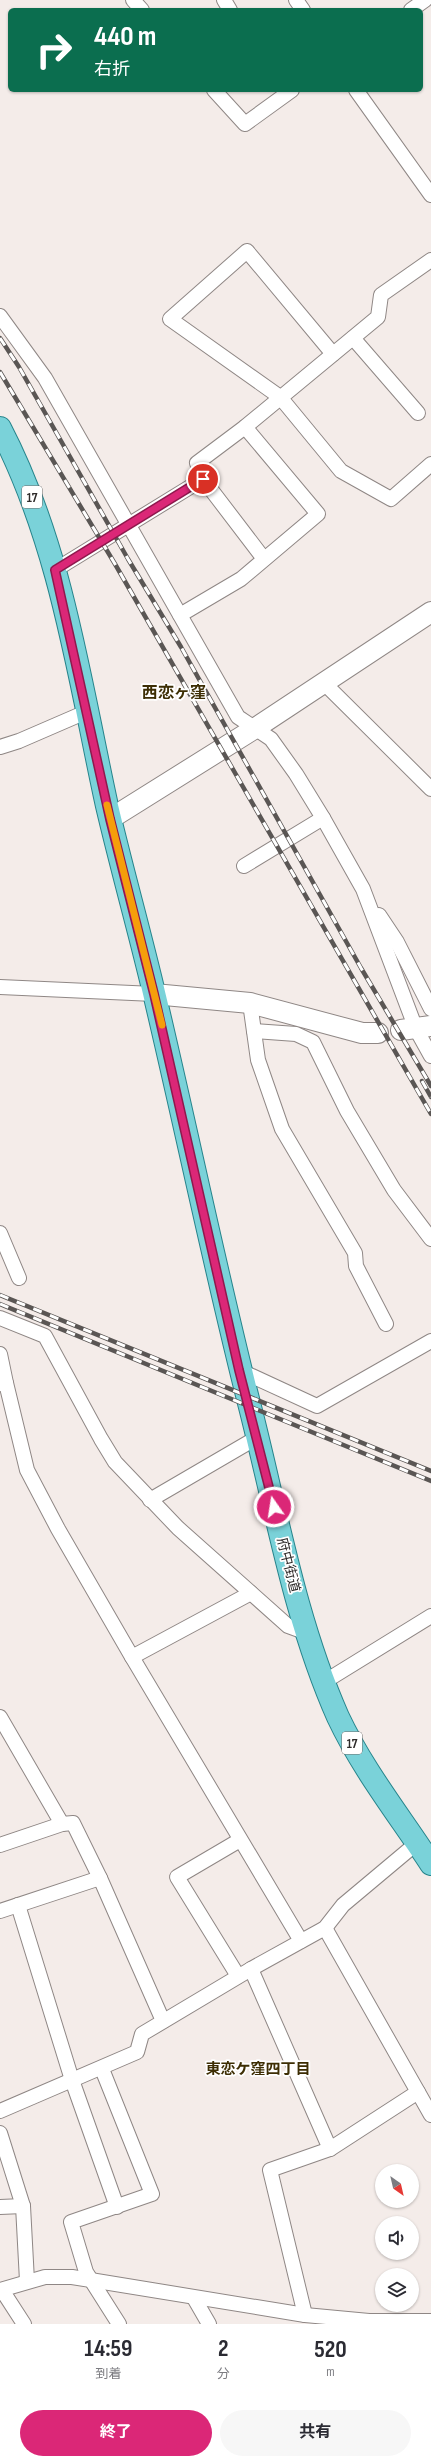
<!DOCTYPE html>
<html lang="ja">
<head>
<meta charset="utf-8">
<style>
  body { margin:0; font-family:"Sofia Sans Condensed","Noto Sans JP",sans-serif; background:#f7f7f7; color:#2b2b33; height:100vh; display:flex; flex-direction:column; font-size:15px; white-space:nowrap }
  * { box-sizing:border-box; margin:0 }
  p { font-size:13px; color:#7c7c81 }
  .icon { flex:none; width:22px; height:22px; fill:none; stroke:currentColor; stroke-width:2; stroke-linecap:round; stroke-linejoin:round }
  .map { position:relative; height:2324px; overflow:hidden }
  .drawer { display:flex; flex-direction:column; background:#fff; flex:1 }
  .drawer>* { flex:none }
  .hud { position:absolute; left:8px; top:8px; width:415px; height:84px; border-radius:6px; box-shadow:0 1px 3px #0004; background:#0b6e4f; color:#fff; overflow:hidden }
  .needle { width:26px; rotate:146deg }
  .buttons { position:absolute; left:375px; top:2164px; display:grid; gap:8px }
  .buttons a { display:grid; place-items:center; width:44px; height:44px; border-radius:50%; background:#fff; box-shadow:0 1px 3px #0004; font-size:20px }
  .pin { position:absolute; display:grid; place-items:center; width:34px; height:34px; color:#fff; margin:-17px; border:2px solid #fff; border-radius:50%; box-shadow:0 1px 4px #0007 }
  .me { position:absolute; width:44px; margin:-22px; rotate:347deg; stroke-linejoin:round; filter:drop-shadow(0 0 3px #0008) }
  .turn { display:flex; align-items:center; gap:14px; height:84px; padding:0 20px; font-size:18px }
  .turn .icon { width:52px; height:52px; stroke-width:2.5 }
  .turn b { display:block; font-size:28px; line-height:34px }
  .eta { display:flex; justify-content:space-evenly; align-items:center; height:68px; text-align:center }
  .eta b { font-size:24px; font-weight:700; line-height:28px }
  .button { display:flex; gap:8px; margin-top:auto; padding:8px 20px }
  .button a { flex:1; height:46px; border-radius:24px; background:#db2777; color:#fff; font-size:16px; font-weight:700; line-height:46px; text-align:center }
  .button a+a { background:#f7f7f7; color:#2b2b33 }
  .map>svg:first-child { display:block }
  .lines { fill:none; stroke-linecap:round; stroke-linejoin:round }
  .street-casing { stroke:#8f8785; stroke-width:16 }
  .secondary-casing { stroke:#8f8785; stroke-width:22 }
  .primary-casing { stroke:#26848b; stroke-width:24 }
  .street { stroke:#fff; stroke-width:14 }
  .secondary { stroke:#fff; stroke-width:20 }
  .primary { stroke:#7ad2d9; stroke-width:22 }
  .rail-casing { stroke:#5a5654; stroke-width:4.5 }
  .rail { stroke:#fff; stroke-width:3; stroke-dasharray:9; stroke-linecap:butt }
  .route-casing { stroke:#8e194d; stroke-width:10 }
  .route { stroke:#db2777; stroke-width:7 }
  .slow { stroke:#f59e0b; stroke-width:7 }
  .labels { text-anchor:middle; stroke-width:3.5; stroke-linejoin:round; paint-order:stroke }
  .shield { fill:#fff; stroke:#6d6b6a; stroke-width:1 }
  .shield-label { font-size:13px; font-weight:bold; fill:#2e2b2a }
  .street-label { font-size:14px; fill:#2e2b2a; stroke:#fff }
  .neighbourhood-label { font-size:15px; font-weight:bold; fill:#3d2e04; stroke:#fff }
  .quarter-label { font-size:16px; font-weight:bold; fill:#3d2e04; stroke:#fff }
</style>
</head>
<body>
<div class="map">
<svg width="431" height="2324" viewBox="0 0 431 2324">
  <rect width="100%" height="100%" fill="#f4ece9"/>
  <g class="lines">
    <defs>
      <g id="street">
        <polyline points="133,0 142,10"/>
        <polyline points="224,0 230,10"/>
        <polyline points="296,0 303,10"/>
        <polyline points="411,10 425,0"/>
        <polyline points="214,90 245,124 292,90"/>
        <polyline points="356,90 431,195"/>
        <polyline points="0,316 45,378 238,717 271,739 296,774 323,818 363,889 416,1029 431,1056"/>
        <polyline points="353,338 418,413"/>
        <polyline points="333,354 247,251 170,319 280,397 341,471 391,499 431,464"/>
        <polyline points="264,559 203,479 197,463 245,427 378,317 381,295 431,260"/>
        <polyline points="55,570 203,479"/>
        <polyline points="180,615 241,579 318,514 245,427"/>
        <polyline points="324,683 431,789"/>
        <polyline points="0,747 19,741 86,712"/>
        <polyline points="244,866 323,818"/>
        <polyline points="379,915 397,942 431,1009"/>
        <polyline points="0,987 154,994"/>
        <polyline points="250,1003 258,1060 282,1129 355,1253 356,1266 386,1324"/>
        <polyline points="254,1031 296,1034 313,1042 347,1111 394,1190 431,1239"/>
        <polyline points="0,1233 19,1278"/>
        <polyline points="0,1318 45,1336 101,1439 115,1462 178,1528 288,1626 307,1633"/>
        <polyline points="0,1354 6,1383"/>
        <polyline points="239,1370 317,1406 431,1341"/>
        <polyline points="0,1384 6,1383 27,1470 58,1529 132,1657 251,1593"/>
        <polyline points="150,1500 258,1437"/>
        <polyline points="132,1657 301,1941"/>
        <polyline points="324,1682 431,1616"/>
        <polyline points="0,1717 62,1824"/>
        <polyline points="0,1845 62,1824 73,1823 100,1878 163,2021"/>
        <polyline points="18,1905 72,2080 117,2207"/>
        <polyline points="0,1911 100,1878"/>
        <polyline points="325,1928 431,2115"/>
        <polyline points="251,1969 330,2149"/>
        <polyline points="238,1976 177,1877 240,1840"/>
        <polyline points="102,2069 152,2194 71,2222 86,2272 119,2324"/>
        <polyline points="0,2111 137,2052 142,2034 251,1969 325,1928 343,1905 417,1843"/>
        <polyline points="0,2133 23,2206 27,2281"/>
        <polyline points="0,2207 23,2206"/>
        <polyline points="0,2290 45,2277 72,2277 305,2315 369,2321 431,2321"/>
        <polyline points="2,2290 24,2324"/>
        <polyline points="194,2298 209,2324"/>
        <polyline points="305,2315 270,2170 330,2149 418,2092"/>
      </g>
      <g id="secondary">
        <polyline points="110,819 257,727 431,612"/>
        <polyline points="154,994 250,1003 362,1033 378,1033"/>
        <polyline points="401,1030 431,1026"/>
      </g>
      <path id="primary" d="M0 428C61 545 79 678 107 806 122 870 140 933 155 997 187 1132 215 1269 249 1403 276 1508 294 1618 338 1717 363 1770 399 1815 431 1864"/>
    </defs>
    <!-- street casing -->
    <use href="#street" class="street-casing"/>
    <!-- secondary casing -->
    <use href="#secondary" class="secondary-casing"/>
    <!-- primary casing -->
    <use href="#primary" class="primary-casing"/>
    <!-- street -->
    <use href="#street" class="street"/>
    <!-- secondary -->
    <use href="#secondary" class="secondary"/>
    <!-- primary -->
    <use href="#primary" class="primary"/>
    <defs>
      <g id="rail">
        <polyline points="0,338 19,367 128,559 181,647 361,968 431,1086"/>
        <polyline points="0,372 115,564 431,1114"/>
        <polyline points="422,1081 431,1097"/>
        <polyline points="0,1295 431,1471"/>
        <polyline points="0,1304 431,1481"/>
      </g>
    </defs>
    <!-- rail casing -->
    <use href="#rail" class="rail-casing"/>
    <!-- rail -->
    <use href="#rail" class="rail"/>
  </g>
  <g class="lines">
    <defs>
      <polyline id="route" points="203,479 55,570 110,819 154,994 239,1370 274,1507"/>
    </defs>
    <!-- route casing -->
    <use href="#route" class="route-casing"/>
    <!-- route -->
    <use href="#route" class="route"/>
    <!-- slow -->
    <polyline class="slow" points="107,805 162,1025"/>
  </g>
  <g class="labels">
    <!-- shield labels -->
    <g class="shield">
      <rect x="22" y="486" width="20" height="22" rx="3"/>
      <rect x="342" y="1732" width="20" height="22" rx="3"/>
    </g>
    <g class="shield-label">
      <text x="32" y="502">17</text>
      <text x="352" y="1748">17</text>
    </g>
    <!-- street labels -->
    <g class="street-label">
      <text transform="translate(289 1565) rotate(76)" y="5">府中街道</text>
    </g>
    <!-- neighbourhood labels -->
    <g class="neighbourhood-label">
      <text x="258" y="2074">東恋ケ窪四丁目</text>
    </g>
    <!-- quarter labels -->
    <g class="quarter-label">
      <text x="174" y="698">西恋ヶ窪</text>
    </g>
  </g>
</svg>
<div class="buttons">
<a><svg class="needle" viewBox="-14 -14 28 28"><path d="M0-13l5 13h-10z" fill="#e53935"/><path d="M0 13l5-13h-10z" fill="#7c7c81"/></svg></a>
<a><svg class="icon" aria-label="sound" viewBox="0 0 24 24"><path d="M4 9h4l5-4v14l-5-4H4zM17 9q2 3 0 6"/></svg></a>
<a><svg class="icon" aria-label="layers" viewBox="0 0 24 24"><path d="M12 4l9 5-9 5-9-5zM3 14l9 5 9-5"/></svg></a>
</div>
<div class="pin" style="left:203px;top:479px;background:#d93025"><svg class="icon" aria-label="arrive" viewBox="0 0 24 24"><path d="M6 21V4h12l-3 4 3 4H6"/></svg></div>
<svg class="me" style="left:274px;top:1507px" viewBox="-20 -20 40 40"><circle r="17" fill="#db2777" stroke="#fff" stroke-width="3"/><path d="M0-11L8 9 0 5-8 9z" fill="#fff"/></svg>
<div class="hud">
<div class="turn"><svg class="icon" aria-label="right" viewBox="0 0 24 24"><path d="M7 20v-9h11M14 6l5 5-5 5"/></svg><div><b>440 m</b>右折</div></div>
</div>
</div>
<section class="drawer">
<div class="eta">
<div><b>14:59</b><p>到着</p></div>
<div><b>2</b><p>分</p></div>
<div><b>520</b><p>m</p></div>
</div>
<div class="button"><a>終了</a><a>共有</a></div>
</section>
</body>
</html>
